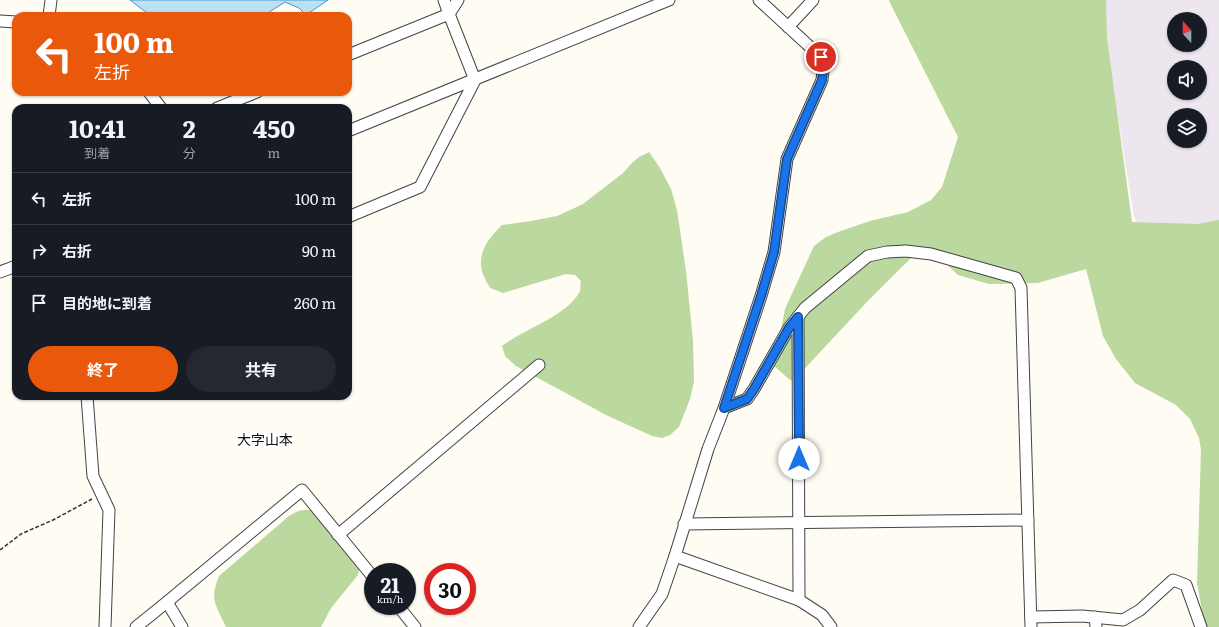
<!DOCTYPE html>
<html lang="ja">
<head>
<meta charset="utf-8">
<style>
  body { margin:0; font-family:Literata,"Noto Sans JP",serif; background:#242831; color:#f1f3f6; height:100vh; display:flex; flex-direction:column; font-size:15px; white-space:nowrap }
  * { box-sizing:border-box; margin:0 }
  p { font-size:13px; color:#9ea1a6 }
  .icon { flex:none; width:22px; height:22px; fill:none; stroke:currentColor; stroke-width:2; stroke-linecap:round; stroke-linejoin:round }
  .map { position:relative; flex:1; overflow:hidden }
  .side { position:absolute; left:12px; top:104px; width:340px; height:296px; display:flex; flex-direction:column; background:#171b24; border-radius:12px; box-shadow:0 1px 3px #0004 }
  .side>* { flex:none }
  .top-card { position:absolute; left:12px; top:12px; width:340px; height:84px; border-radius:12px; box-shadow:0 1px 3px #0004; background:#ea580c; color:#fff; overflow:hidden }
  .needle { width:26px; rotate:339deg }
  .buttons { position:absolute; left:1167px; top:12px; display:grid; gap:8px }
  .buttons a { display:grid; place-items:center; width:40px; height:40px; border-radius:50%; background:#171b24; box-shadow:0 1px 3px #0004; font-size:20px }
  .speed { position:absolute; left:364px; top:563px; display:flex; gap:8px; font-size:20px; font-weight:700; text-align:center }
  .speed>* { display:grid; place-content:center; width:52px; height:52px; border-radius:50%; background:#171b24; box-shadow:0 1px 3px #0004; line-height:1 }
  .speed small { font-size:10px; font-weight:400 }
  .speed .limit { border:6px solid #d22; background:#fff; color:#111 }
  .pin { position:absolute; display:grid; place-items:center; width:34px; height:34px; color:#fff; margin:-17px; border:2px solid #fff; border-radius:50%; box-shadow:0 1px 4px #0007 }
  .me { position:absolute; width:44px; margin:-22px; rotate:0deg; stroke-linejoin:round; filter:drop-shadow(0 0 3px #0008) }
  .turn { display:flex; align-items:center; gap:14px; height:84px; padding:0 16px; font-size:18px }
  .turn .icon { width:52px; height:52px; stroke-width:2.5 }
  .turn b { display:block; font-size:28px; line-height:34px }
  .eta { display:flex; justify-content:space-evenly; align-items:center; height:68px; text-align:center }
  .eta b { font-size:24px; font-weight:700; line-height:28px }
  .cta { display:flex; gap:8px; margin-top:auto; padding:8px 16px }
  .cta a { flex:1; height:46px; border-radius:24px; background:#ea580c; color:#fff; font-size:16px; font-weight:700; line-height:46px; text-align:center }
  .cta a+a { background:#242831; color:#f1f3f6 }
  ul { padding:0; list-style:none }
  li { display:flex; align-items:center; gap:12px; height:52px; padding:0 16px; border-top:1px solid #363941 }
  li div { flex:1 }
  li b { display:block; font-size:15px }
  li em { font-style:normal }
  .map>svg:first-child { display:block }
  .industrial { fill:#ede6ee; fill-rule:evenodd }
  .forest { fill:#bbd99e }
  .water { fill:#bbe1f4; stroke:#4499c9 }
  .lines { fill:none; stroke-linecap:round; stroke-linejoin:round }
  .minor-casing { stroke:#434343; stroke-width:13 }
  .path { stroke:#323232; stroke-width:1.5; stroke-dasharray:4 2; stroke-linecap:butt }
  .minor { stroke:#fff; stroke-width:11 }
  .route-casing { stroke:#114b97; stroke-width:10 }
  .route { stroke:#1a73e8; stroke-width:7 }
  .labels { text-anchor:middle; stroke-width:4; stroke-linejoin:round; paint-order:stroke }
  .quarter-label { font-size:14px; fill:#101010; stroke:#fff }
</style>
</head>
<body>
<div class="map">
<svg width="1219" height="627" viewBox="0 0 1219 627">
  <rect width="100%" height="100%" fill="#fffcf4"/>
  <!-- industrial -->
  <path class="industrial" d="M1099 0H1219V223L1144 234 1134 216ZM1174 19H1200V45H1174ZM1174 67H1200V93H1174ZM1174 115H1200V141H1174Z"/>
  <!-- forest -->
  <g class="forest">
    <polygon points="889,0 1106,0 1107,38 1132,222 1198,224 1219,220 1219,627 1205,627 1197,583 1201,449 1199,438 1190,419 1176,405 1135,383 1116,359 1103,336 1086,269 1038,283 989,284 958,275 942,260 914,255 865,304 795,379 790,380 774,366 785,309 814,246 826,237 838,232 870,221 908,212 931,200 942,187 958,137 891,5"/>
    <path d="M649 152 660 168 671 189 677 210 686 271 693 340 694 381 690 399 679 427 670 435 662 438 652 436 606 415 516 366 505 356 502 346C524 329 566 316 579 293 581 290 580 285 581 281L575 275 566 274 503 293 490 288C487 282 481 273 481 265 480 248 491 236 502 225L531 221 557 216 583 204 623 173 632 163 639 157Z"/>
    <path d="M304 510H310L354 545 360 563 358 575 331 608 321 627H226C216 605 209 600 219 576L289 516 298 511Z"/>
  </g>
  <!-- water -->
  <polygon class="water" points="130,0 328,0 306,15 299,8 285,2 263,16 151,16"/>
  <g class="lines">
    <defs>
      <g id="minor">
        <polyline points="444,0 449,14"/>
        <polyline points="449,14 458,0"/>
        <polyline points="49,16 51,0"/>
        <polyline points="0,21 16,22"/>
        <polyline points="788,27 813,0"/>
        <polyline points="348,55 449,14 475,80 420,187 348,217"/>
        <polyline points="149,92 161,108"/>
        <polyline points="217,108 257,92"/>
        <polyline points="348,131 669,0"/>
        <polyline points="0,272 16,266"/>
        <polyline points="798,317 799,600"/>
        <polyline points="87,396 93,476 109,510 105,627"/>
        <polyline points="724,408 747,399 754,389 789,328 805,308 868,256 887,252 906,251 931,254 1016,278 1021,288 1031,627"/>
        <polyline points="684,524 1028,520"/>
        <polyline points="338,535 539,365"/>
        <polyline points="675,556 799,600 822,615 831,627"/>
        <polyline points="167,602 182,627"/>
        <polyline points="398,606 415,627"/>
        <polyline points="1031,617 1082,616 1123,620 1140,610 1173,580 1186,585 1201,627"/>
        <polyline points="1095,617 1096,627"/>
        <polyline points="136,627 167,602 302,490 373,577"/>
        <polyline points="639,627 662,594 675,556 708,449 724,408 761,296 774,252 787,159 822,80 824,62 821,57 759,0"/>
      </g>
    </defs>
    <!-- minor casing -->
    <use href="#minor" class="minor-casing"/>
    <!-- path -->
    <polyline class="path" points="0,550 21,534 53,520 92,499"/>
    <!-- minor -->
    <use href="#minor" class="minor"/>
  </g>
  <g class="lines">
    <defs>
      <polyline id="route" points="799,459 798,317 789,328 754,389 747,399 724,408 761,296 774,252 787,159 822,80 824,62 821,57"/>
    </defs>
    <!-- route casing -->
    <use href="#route" class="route-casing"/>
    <!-- route -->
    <use href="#route" class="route"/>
  </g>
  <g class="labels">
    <!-- quarter labels -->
    <g class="quarter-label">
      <text x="265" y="445">大字山本</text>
    </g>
  </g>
</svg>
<div class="buttons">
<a><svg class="needle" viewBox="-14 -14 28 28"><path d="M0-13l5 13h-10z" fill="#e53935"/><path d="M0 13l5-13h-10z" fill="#9ea1a6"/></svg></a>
<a><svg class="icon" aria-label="sound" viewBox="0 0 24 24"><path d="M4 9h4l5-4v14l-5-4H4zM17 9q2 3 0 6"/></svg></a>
<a><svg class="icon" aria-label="layers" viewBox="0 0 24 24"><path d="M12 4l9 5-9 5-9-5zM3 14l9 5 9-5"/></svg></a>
</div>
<div class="speed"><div>21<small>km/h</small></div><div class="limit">30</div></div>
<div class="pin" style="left:821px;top:57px;background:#d93025"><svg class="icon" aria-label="arrive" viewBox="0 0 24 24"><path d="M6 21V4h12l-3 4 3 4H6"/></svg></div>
<svg class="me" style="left:799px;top:459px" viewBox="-20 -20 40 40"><circle r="19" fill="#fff"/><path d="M0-13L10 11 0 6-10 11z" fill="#1a73e8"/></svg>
<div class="top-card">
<div class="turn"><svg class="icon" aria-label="left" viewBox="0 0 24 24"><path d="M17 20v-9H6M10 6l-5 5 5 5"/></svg><div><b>100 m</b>左折</div></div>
</div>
<section class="side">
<div class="eta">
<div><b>10:41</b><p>到着</p></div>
<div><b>2</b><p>分</p></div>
<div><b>450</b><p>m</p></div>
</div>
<ul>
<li><svg class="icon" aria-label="left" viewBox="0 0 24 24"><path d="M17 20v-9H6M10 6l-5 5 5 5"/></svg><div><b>左折</b></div><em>100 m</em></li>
<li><svg class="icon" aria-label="right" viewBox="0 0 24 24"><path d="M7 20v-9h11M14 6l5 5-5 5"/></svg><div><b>右折</b></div><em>90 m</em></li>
<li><svg class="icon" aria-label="arrive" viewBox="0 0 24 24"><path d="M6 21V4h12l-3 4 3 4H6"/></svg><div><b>目的地に到着</b></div><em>260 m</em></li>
</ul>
<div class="cta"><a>終了</a><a>共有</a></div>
</section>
</div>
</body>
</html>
